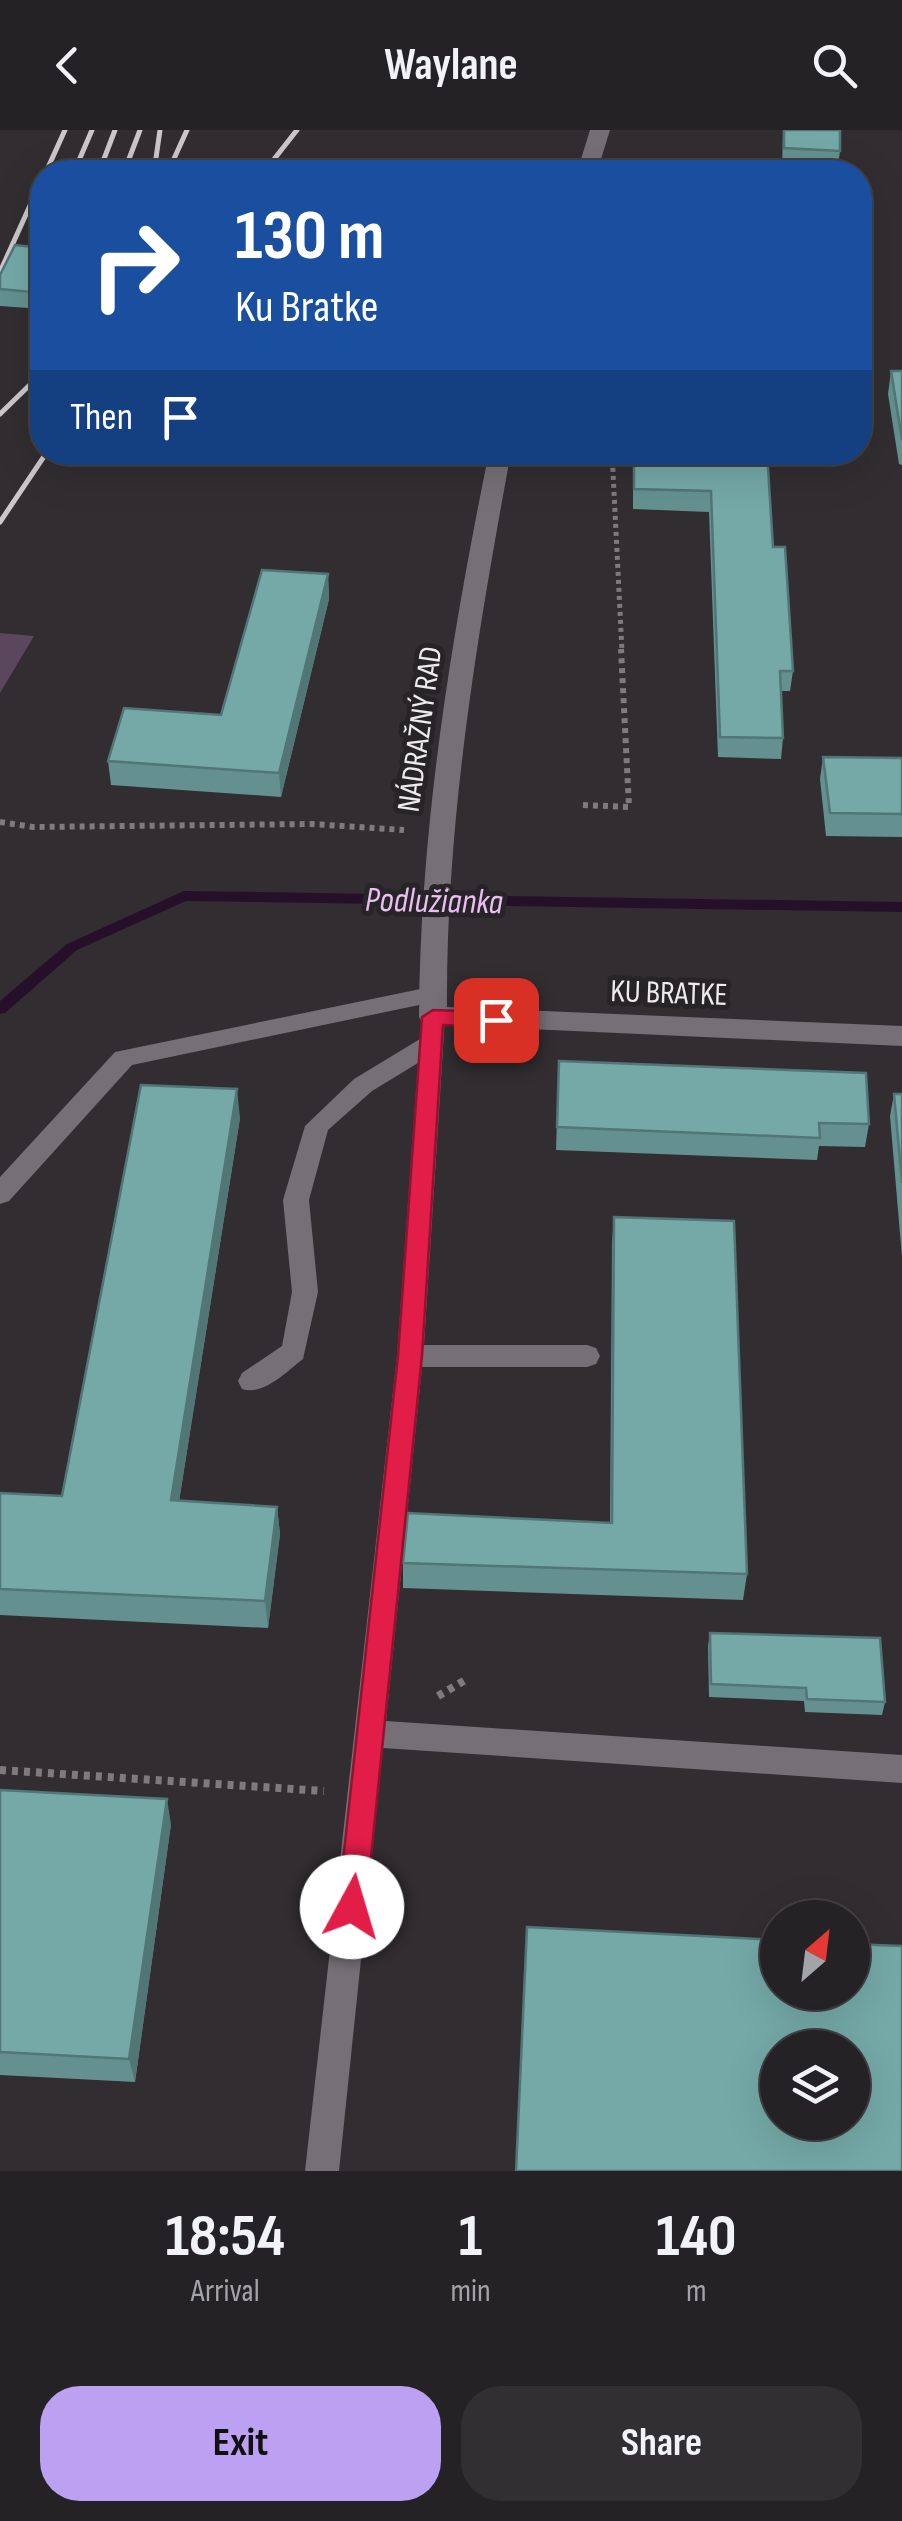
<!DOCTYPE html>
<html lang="en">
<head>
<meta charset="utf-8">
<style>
  body { margin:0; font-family:"Sofia Sans Condensed",sans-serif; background:#312f32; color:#f1f3f6; height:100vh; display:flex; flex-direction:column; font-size:38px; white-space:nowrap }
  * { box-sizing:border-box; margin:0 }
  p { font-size:32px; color:#a3a4a7 }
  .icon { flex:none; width:55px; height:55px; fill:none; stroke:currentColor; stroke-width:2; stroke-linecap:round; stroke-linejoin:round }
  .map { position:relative; height:2041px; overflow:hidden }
  .sheet { display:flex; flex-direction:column; background:#252225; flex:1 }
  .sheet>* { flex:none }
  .top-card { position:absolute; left:30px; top:30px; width:842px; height:305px; border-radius:40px; box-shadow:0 10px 40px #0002,0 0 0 2px #423f42; background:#1a4fa0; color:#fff; overflow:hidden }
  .needle { width:65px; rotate:28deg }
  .buttons { position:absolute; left:760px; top:1770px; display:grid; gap:20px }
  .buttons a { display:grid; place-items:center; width:110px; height:110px; border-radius:50%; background:#252225; box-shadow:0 10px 40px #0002,0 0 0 2px #423f42; font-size:50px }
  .pin { position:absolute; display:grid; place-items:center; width:85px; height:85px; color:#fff; margin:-42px; border-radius:20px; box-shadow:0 5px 15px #0006 }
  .me { position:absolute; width:110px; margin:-55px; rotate:6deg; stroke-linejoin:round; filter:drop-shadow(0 0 8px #0008) }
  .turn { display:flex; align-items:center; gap:35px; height:210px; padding:0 40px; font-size:45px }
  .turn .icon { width:130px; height:130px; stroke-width:2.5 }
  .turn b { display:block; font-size:70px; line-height:85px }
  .then { display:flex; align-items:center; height:95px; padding:0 40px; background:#0003; gap:20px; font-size:38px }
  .eta { display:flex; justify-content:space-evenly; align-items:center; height:170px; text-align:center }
  .eta b { font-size:60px; font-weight:700; line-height:70px }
  .cta { display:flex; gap:20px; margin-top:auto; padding:20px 40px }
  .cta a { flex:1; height:115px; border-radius:40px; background:#bca0f2; color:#111; font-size:40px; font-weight:700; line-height:115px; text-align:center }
  .cta a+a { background:#312f32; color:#f1f3f6 }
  header { display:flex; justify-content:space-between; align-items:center; height:130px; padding:0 40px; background:#252225; font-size:45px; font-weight:700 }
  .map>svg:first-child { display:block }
  .green { fill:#5b475d }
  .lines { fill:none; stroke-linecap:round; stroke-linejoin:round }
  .stream { fill:#261029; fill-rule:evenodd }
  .path-far2 { stroke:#7e7a7e; stroke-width:5; stroke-dasharray:4 4; stroke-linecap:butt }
  .path-far1 { stroke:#7e7a7e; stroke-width:6; stroke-dasharray:5 5; stroke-linecap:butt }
  .path { stroke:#7e7a7e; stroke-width:8; stroke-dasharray:6 6; stroke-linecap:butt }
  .lane { fill:#757075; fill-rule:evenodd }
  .street { fill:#757075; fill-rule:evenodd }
  .rail { stroke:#cbc8cb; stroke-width:5 }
  .wall { fill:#649190 }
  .shaded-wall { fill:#517675 }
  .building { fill:#74a9a7; stroke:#517675; stroke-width:2.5; fill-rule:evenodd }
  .route { fill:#e11d48; stroke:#92132f; stroke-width:2.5 }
  .labels { text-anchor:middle; stroke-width:10; stroke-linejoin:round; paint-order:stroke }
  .street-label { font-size:32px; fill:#eeebee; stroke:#272427 }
  .water-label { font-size:35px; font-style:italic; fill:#ebbdf1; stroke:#272427 }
</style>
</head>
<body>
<header><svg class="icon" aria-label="back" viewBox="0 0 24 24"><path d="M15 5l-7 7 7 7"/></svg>Waylane<svg class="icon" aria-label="search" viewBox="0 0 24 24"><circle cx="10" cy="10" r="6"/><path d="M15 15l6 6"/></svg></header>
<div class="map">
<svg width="902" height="2041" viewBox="0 0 902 2041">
  <rect width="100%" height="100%" fill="#312d31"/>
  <!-- green -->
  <polygon class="green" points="0,503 34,506 0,563"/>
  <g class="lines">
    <!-- stream -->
    <polygon class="stream" points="184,761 902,772 902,782 186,771 77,820 5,883 0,884 0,871 67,814"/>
    <!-- path-far2 -->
    <polyline class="path-far2" points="612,322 622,521"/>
    <!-- path-far1 -->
    <g class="path-far1">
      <polyline points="583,675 629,677 621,519"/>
      <polyline points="0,692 33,697 312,694 404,700"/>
    </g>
    <!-- path -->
    <g class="path">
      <polyline points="438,1566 467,1549"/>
      <polyline points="0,1640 324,1661"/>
    </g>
    <!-- lane -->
    <g class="lane">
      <polygon points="435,856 443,858 447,864 443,870 132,935 9,1071 0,1074 0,1047 115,922"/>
      <path d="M433 879 445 887 424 1215H587L596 1218 600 1226 596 1234 587 1237H422L386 1591 902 1625V1653L383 1618 339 2041H305L397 1226 418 933 372 961 328 1000 309 1070 318 1162 303 1229C287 1241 264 1266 242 1259L238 1251 242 1243 282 1216 292 1162 283 1070 305 996 354 949 420 909 421 887Z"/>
    </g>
    <!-- street -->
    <g class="street">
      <polygon points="590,0 610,0 597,42 577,42"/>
      <path d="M489 322H511C477 506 446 691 447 877L902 896V916L423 894 419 887C420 697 451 509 489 322Z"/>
    </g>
    <!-- rail -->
    <g class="rail">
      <polyline points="46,42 65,0"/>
      <polyline points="74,42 92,0"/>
      <polyline points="99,42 115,0"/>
      <polyline points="124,42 140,0"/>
      <polyline points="154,42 160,0"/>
      <polyline points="168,42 187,0"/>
      <polyline points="264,42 297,0"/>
      <polyline points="0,142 42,49"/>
      <polyline points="0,284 42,243"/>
      <polyline points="0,392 47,322"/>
    </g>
  </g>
  <!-- wall -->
  <g class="wall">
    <polygon points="783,0 840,0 840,21 837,42 782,41"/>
    <polygon points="42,118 42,179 0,176 0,145"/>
    <polygon points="891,241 902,241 902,335 899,334 888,264"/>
    <polygon points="633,322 767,322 773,417 793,541 790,561 781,561 783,608 781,629 718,627 709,382 633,379"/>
    <polygon points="328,444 329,469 281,667 111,655 108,631 221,585"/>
    <polygon points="823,627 902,628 902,707 826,706 820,649"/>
    <polygon points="559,931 869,994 865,1017 819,1016 817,1030 556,1020"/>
    <polygon points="894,964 902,964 902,1127 890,986"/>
    <polygon points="240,988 179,1371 277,1377 280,1404 268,1498 0,1485 0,1363 62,1366"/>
    <polygon points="614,1087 747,1444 743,1470 403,1458 403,1433 610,1393 612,1113"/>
    <polygon points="710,1503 885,1572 882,1585 805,1582 804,1571 709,1567 708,1516"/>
    <polygon points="0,1660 171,1694 135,1952 0,1945"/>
  </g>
  <!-- shaded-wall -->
  <g class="shaded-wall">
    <polygon points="328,444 329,469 281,667 279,643"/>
    <polygon points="237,959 240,988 175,1397 171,1370"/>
    <polygon points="277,1377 280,1404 268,1498 265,1471"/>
    <polygon points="167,1669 171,1694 135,1952 129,1929"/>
  </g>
  <!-- building -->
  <g class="building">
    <polygon points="784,0 840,0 840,21 784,18"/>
    <polygon points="15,115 42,118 42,163 0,159 0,145"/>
    <polygon points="891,241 902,241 902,310"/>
    <polygon points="634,322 767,322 773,417 785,417 793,541 780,541 783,608 720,607 711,361 634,359"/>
    <polygon points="262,440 328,444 279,643 108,631 124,578 221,585"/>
    <polygon points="823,627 902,628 902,684 830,683"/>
    <polygon points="559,931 866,943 869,994 819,993 820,1008 557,997"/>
    <polygon points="141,955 237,959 171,1370 277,1377 265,1471 0,1459 0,1363 62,1366"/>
    <polygon points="894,964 902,964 902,1053"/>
    <polygon points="614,1087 734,1091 747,1444 403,1433 408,1383 612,1393"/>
    <polygon points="710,1503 880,1508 885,1572 807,1569 806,1558 711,1554"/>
    <polygon points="0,1660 167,1669 129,1929 0,1922"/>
    <path d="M527 1797 778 1810V1862H852V1814L902 1816V2041H516ZM778 1918H852V1992H778Z"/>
  </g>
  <!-- route -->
  <polygon class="route" points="433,880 496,882 507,890 496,897 443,895 422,1226 366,1777 362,1786 352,1790 342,1786 338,1777 398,1226 422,887"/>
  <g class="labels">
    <!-- street labels -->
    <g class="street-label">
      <text transform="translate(419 599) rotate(-82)" y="11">NÁDRAŽNÝ RAD</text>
      <text transform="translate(669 862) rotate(2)" y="11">KU BRATKE</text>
    </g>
    <!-- water labels -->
    <g class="water-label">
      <text transform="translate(434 770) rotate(1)" y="12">Podlužianka</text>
    </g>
  </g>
</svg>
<div class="buttons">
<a><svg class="needle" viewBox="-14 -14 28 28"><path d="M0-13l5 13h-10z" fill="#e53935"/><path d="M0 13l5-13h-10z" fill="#a3a4a7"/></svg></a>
<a><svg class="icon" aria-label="layers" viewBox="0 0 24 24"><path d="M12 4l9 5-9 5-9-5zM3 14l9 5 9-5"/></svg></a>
</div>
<div class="pin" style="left:496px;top:890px;background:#d93025"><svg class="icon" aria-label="arrive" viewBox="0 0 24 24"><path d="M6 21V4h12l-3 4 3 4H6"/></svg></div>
<svg class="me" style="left:352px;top:1777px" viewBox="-20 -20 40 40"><circle r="19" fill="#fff"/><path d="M0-13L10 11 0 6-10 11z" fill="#e11d48"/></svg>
<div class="top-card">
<div class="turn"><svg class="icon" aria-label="right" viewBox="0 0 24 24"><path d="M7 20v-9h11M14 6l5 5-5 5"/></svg><div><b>130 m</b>Ku Bratke</div></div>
<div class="then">Then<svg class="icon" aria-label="arrive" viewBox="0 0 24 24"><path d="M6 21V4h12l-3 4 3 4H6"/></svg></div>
</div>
</div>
<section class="sheet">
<div class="eta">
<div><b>18:54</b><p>Arrival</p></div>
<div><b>1</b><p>min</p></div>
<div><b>140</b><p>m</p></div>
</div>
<div class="cta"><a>Exit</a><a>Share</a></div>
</section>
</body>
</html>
